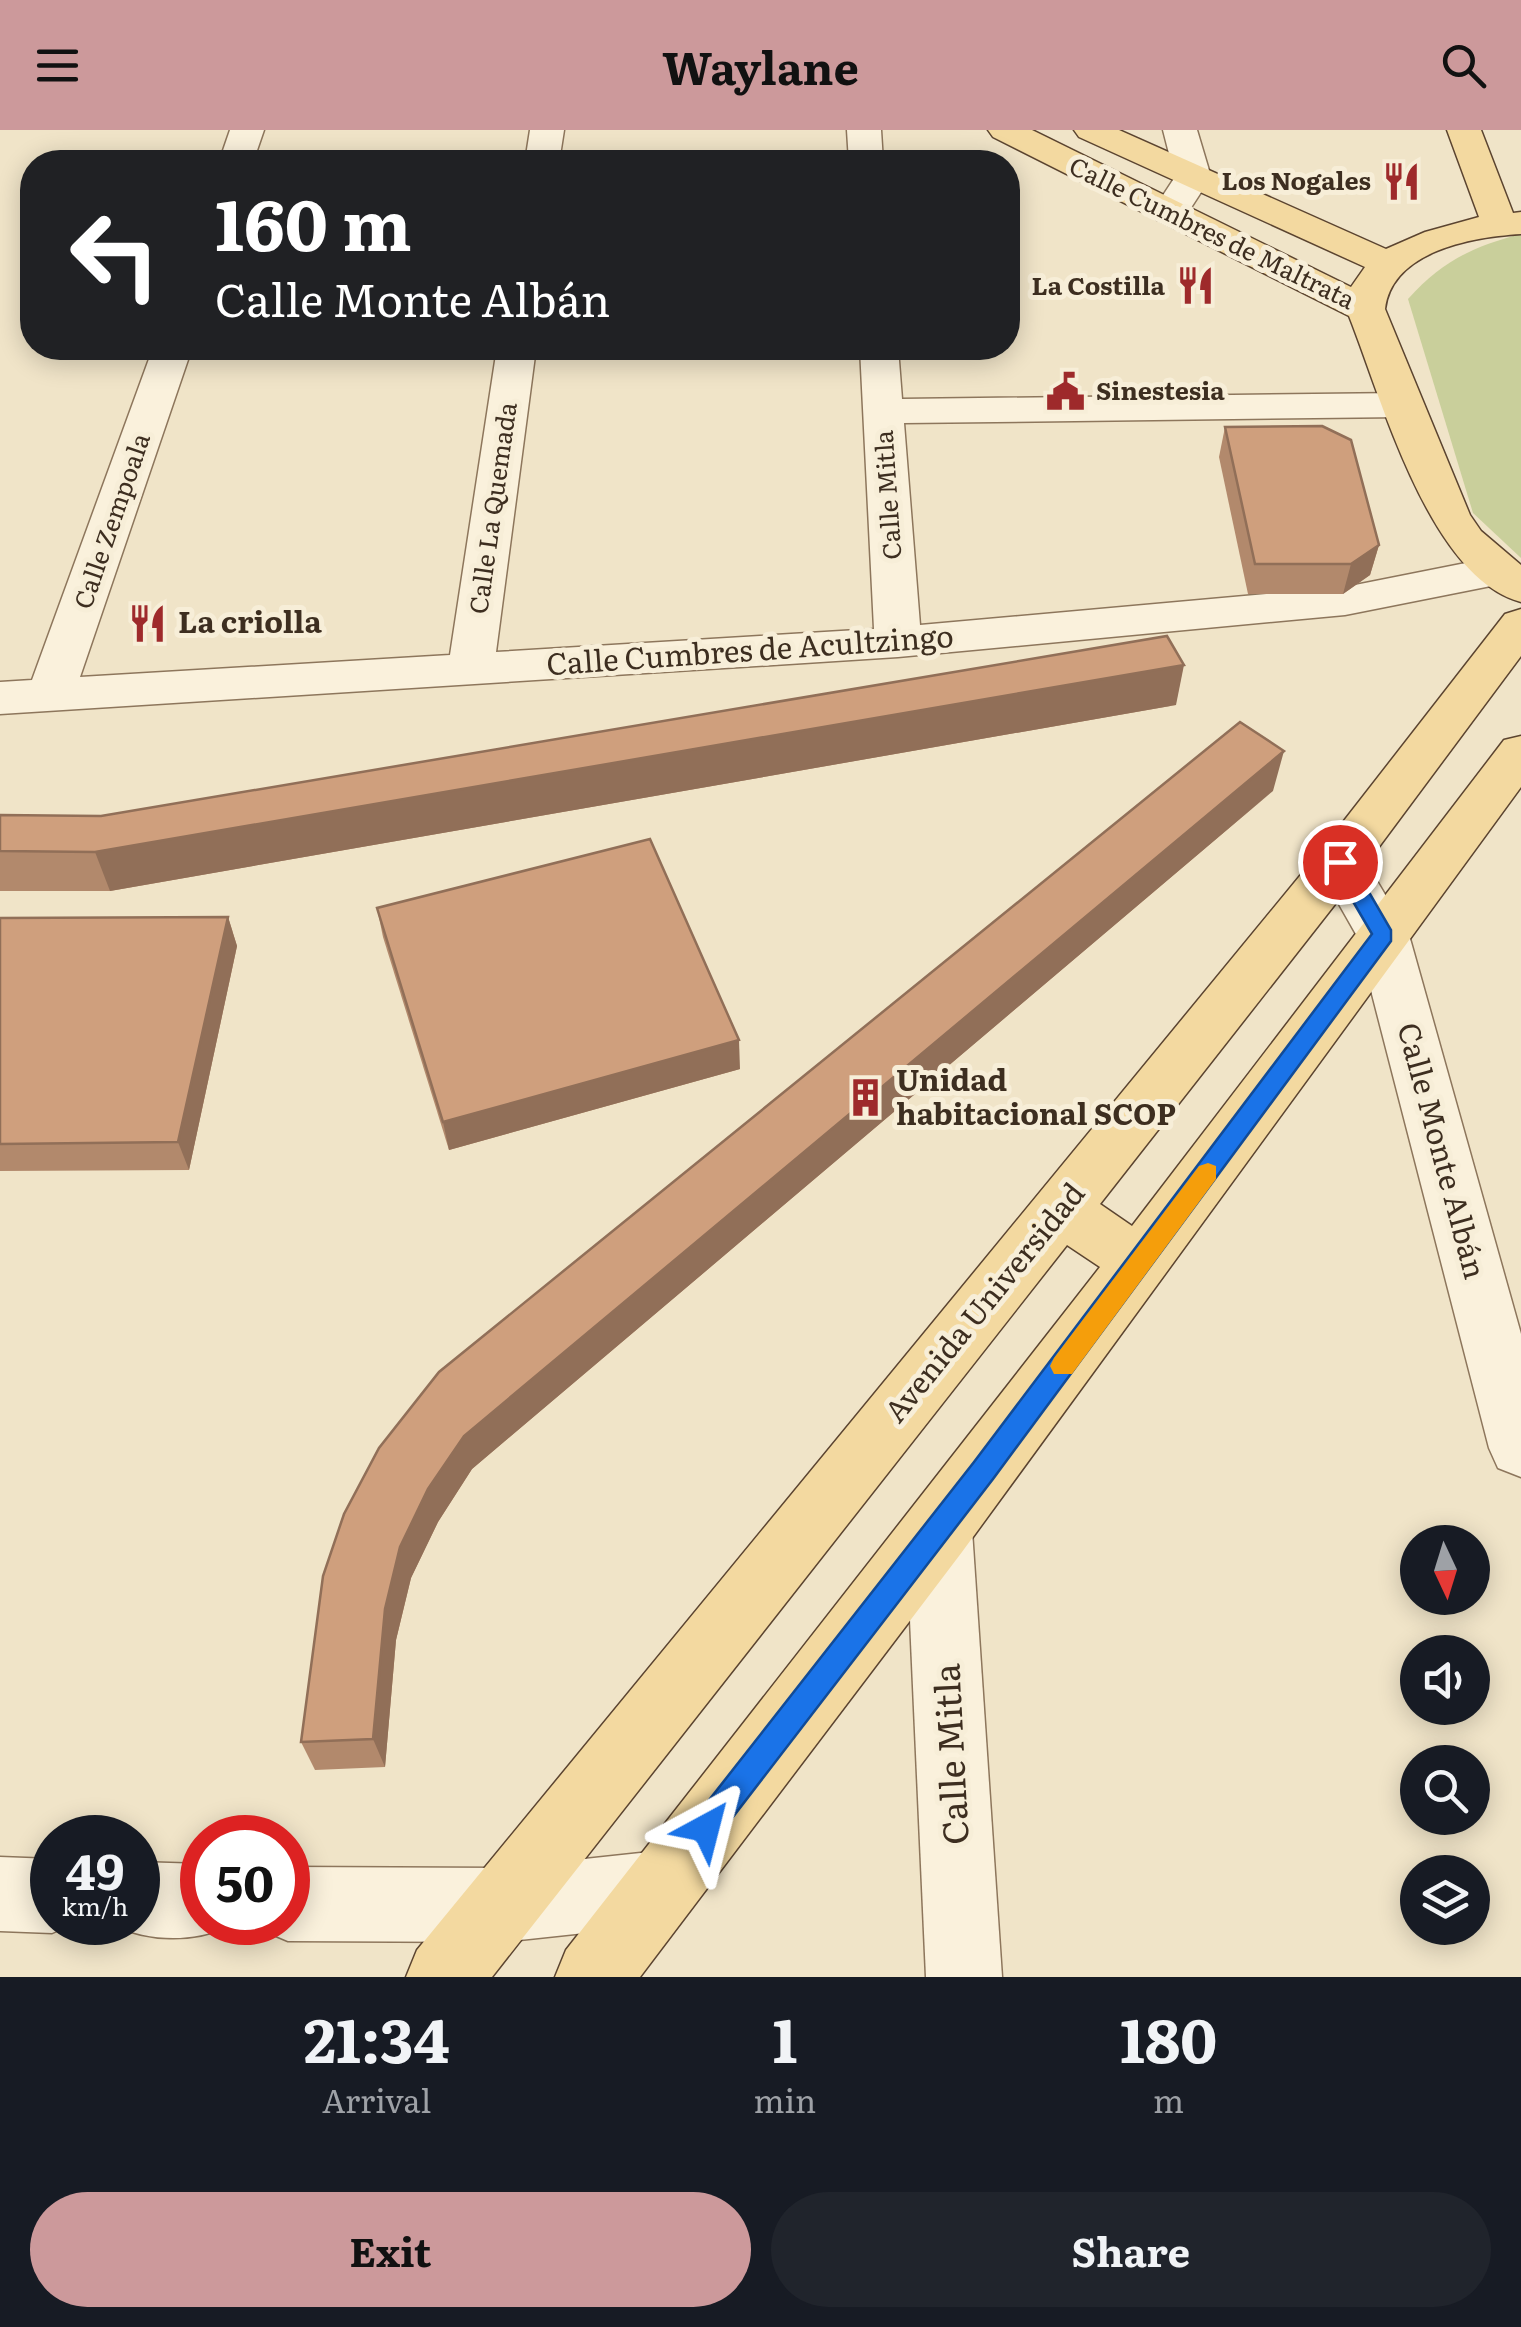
<!DOCTYPE html>
<html lang="en">
<head>
<meta charset="utf-8">
<style>
  body { margin:0; font-family:Literata,serif; background:#20242c; color:#f1f3f6; height:100vh; display:flex; flex-direction:column; font-size:38px; white-space:nowrap }
  * { box-sizing:border-box; margin:0 }
  p { font-size:32px; color:#9ea1a6 }
  .icon { flex:none; width:55px; height:55px; fill:none; stroke:currentColor; stroke-width:2; stroke-linecap:round; stroke-linejoin:round }
  .map { position:relative; height:1847px; overflow:hidden }
  .drawer { display:flex; flex-direction:column; background:#171b24; flex:1 }
  .drawer>* { flex:none }
  .guide { position:absolute; left:20px; top:20px; width:1000px; height:210px; border-radius:40px; box-shadow:0 5px 25px #0003; background:#202124; color:#fff; overflow:hidden }
  .needle { width:65px; rotate:176deg }
  .buttons { position:absolute; left:1400px; top:1395px; display:grid; gap:20px }
  .buttons a { display:grid; place-items:center; width:90px; height:90px; border-radius:50%; background:#171b24; box-shadow:0 5px 25px #0003; font-size:50px }
  .speed { position:absolute; left:30px; top:1685px; display:flex; gap:20px; font-size:50px; font-weight:700; text-align:center }
  .speed>* { display:grid; place-content:center; width:130px; height:130px; border-radius:50%; background:#171b24; box-shadow:0 5px 25px #0003; line-height:1 }
  .speed small { font-size:25px; font-weight:400 }
  .speed .limit { border:15px solid #d22; background:#fff; color:#111 }
  .pin { position:absolute; display:grid; place-items:center; width:85px; height:85px; color:#fff; margin:-42px; border:5px solid #fff; border-radius:50%; box-shadow:0 2px 10px #0007 }
  .me { position:absolute; width:110px; margin:-55px; rotate:38deg; stroke-linejoin:round; filter:drop-shadow(0 0 8px #0008) }
  .turn { display:flex; align-items:center; gap:35px; height:210px; padding:0 30px; font-size:45px }
  .turn .icon { width:130px; height:130px; stroke-width:2.5 }
  .turn b { display:block; font-size:70px; line-height:85px }
  .eta { display:flex; justify-content:space-evenly; align-items:center; height:170px; text-align:center }
  .eta b { font-size:60px; font-weight:700; line-height:70px }
  .primary-button { display:flex; gap:20px; margin-top:auto; padding:20px 30px }
  .primary-button a { flex:1; height:115px; border-radius:60px; background:#cc999b; color:#111; font-size:40px; font-weight:700; line-height:115px; text-align:center }
  .primary-button a+a { background:#20242c; color:#f1f3f6 }
  header { display:flex; justify-content:space-between; align-items:center; height:130px; padding:0 30px; background:#cc999b; color:#111; font-size:45px; font-weight:700 }
  .map>svg:first-child { display:block }
  .green { fill:#c9cf9b }
  .lines { fill:none; stroke-linecap:round; stroke-linejoin:round }
  .minor-casing { stroke:#8d765c; stroke-width:3 }
  .major-casing { stroke:#5b4430; stroke-width:3 }
  .minor { fill:#faf1dc; fill-rule:evenodd }
  .major { fill:#f3d9a0; fill-rule:evenodd }
  .wall { fill:#b2896c }
  .shaded-wall { fill:#916f58 }
  .building { fill:#cf9f7d; stroke:#916f58; stroke-width:2.5 }
  .route { fill:#1a73e8; stroke:#114b97; stroke-width:2.5 }
  .slow { fill:#f59e0b }
  .labels { text-anchor:middle; stroke-width:10; stroke-linejoin:round; paint-order:stroke }
  .far-poi-label { font-size:25px; font-weight:bold; fill:#3d2e20; stroke:#f7eed8; text-anchor:end }
  .far-street-label { font-size:25px; fill:#3d2e20; stroke:#f7eed8 }
  .poi-label { font-size:30px; font-weight:bold; fill:#3d2e20; stroke:#f7eed8; text-anchor:start }
  .street-label { font-size:30px; fill:#3d2e20; stroke:#f7eed8 }
  .near-street-label { font-size:35px; fill:#3d2e20; stroke:#f7eed8 }
</style>
</head>
<body>
<header><svg class="icon" aria-label="menu" viewBox="0 0 24 24"><path d="M4 6h16M4 12h16M4 18h16"/></svg>Waylane<svg class="icon" aria-label="search" viewBox="0 0 24 24"><circle cx="10" cy="10" r="6"/><path d="M15 15l6 6"/></svg></header>
<div class="map">
<svg width="1521" height="1847" viewBox="0 0 1521 1847">
  <rect width="100%" height="100%" fill="#f0e4c8"/>
  <!-- green -->
  <path class="green" d="M1521 104V428L1473 383 1408 169C1442 131 1472 117 1521 104Z"/>
  <g class="lines">
    <defs>
      <g id="minor">
        <polygon points="230,0 264,0 253,32 219,32"/>
        <polygon points="530,0 564,0 559,32 525,32"/>
        <polygon points="847,0 881,0 883,32 849,32"/>
        <polygon points="1163,0 1197,0 1211,47 1183,90 1157,90 1152,82 1175,47"/>
        <polygon points="153,218 192,218 80,547 450,525 497,218 536,218 496,522 874,499 860,218 898,218 902,269 1403,263 1417,266 1423,275 1417,284 1403,287 904,293 920,495 1345,457 1496,427 1512,431 1518,441 1512,451 1496,455 1345,485 898,527 0,584 0,552 32,550"/>
        <polygon points="1340,714 1358,719 1409,805 1521,1204 1521,1347 1498,1338 1489,1318 1357,806 1315,732 1322,719"/>
        <polygon points="939,1369 962,1378 972,1400 1002,1847 926,1847 906,1400 916,1378"/>
        <polygon points="659,1721 685,1732 696,1758 685,1784 659,1795 502,1812 288,1811 262,1800 259,1792 288,1792 288,1737 502,1738"/>
        <polygon points="0,1727 52,1729 52,1792 77,1792 52,1803 0,1801"/>
        <path d="M138 1732 202 1734V1792H230L228 1797C190 1813 149 1811 112 1795L138 1792Z"/>
      </g>
      <g id="major">
        <path d="M988 0H1032L1351 157 1365 137 1079 7 1074 0H1119L1386 119 1425 102 1479 87 1447 0H1481L1513 83 1521 82V104C1472 107 1392 121 1385 179L1470 385 1481 401 1521 435V472C1429 448 1381 266 1349 186L993 7Z"/>
        <polygon points="1521,479 1521,526 1358,745 1100,1074 1132,1096 1504,610 1521,606 1521,657 962,1422 640,1847 555,1847 566,1820 1100,1137 1067,1115 492,1847 406,1847 417,1820 1322,719 1505,484"/>
      </g>
    </defs>
    <!-- minor casing -->
    <use href="#minor" class="minor-casing"/>
    <!-- major casing -->
    <use href="#major" class="major-casing"/>
    <!-- minor -->
    <use href="#minor" class="minor"/>
    <!-- major -->
    <use href="#major" class="major"/>
  </g>
  <!-- wall -->
  <g class="wall">
    <polygon points="1225,297 1379,415 1370,445 1343,464 1248,464 1219,327"/>
    <polygon points="1176,575 110,761 0,761 0,685 101,686"/>
    <polygon points="1273,661 472,1339 438,1392 411,1448 396,1510 385,1637 315,1640 301,1612 323,1446"/>
    <polygon points="377,778 740,939 449,1020 383,807"/>
    <polygon points="228,787 237,816 189,1040 0,1041 0,788"/>
  </g>
  <!-- shaded-wall -->
  <g class="shaded-wall">
    <polygon points="1379,415 1370,445 1343,464 1351,434"/>
    <polygon points="1184,535 1176,575 110,761 95,722"/>
    <polygon points="1284,621 1273,661 472,1339 438,1392 411,1448 396,1510 385,1637 373,1609 385,1479 400,1417 428,1359 464,1306"/>
    <polygon points="228,787 237,816 189,1040 178,1012"/>
    <polygon points="739,910 740,939 449,1020 443,992"/>
  </g>
  <!-- building -->
  <g class="building">
    <polygon points="1322,296 1351,310 1379,415 1351,434 1255,434 1225,297"/>
    <polygon points="1167,506 1184,535 95,722 0,721 0,685 101,686"/>
    <polygon points="1240,592 1284,621 464,1306 428,1359 400,1417 385,1479 373,1609 301,1612 323,1446 344,1384 379,1318 439,1242"/>
    <polygon points="650,709 739,910 443,992 377,778"/>
    <polygon points="228,787 178,1012 0,1014 0,788"/>
  </g>
  <!-- route -->
  <polygon class="route" points="1340,724 1348,726 1391,800 1391,811 993,1349 716,1709 706,1713 695,1709 691,1698 695,1688 974,1332 1372,804 1330,732"/>
  <!-- slow -->
  <polygon class="slow" points="1208,1033 1216,1036 1216,1049 1072,1244 1054,1244 1050,1236 1054,1228 1199,1036"/>
  <!-- icons -->
  <defs>
    <symbol id="restaurant-bare" viewBox="-9 -9 18 18"><path d="M-5-6h1v4h1v-4h1v4h1v-4h1v5L-1.5 .5V6h-2V.5L-5-1ZM5-6V6H3V1.5H1.5Q1.5-4 5-6Z" fill="#9e2a2b" stroke="#f7eed8" stroke-width="2.5" paint-order="stroke"/></symbol>
    <symbol id="civic-bare" viewBox="-9 -9 18 18"><path d="M-.6-6.5H3V-4.5H.6V-3L4-1V1h2V6H-6V1h2V-1L-.6-3ZM-1.2 2.5V6h2.4V2.5Z" fill="#9e2a2b" stroke="#f7eed8" stroke-width="2.5" paint-order="stroke"/></symbol>
    <symbol id="building-bare" viewBox="-9 -9 18 18"><path d="M-4-6H4V6H1V3H-1V6H-4ZM-2.5-4.3h1.7v1.8h-1.7ZM.8-4.3h1.7v1.8H.8ZM-2.5-1h1.7V.8h-1.7ZM.8-1h1.7V.8H.8Z" fill="#9e2a2b" stroke="#f7eed8" stroke-width="2.5" paint-order="stroke"/></symbol>
  </defs>
  <g fill-rule="evenodd">
    <use href="#restaurant-bare" x="1374" y="24" width="55" height="55"/>
    <use href="#restaurant-bare" x="1168" y="128" width="55" height="55"/>
    <use href="#civic-bare" x="1038" y="234" width="55" height="55"/>
    <use href="#restaurant-bare" x="120" y="466" width="55" height="55"/>
    <use href="#building-bare" x="838" y="940" width="55" height="55"/>
  </g>
  <g class="labels">
    <!-- far-poi labels -->
    <g class="far-poi-label">
      <text x="1371" y="60">Los Nogales</text>
      <text x="1165" y="165">La Costilla</text>
      <text x="1096" y="270" text-anchor="start">Sinestesia</text>
    </g>
    <!-- far-street labels -->
    <g class="far-street-label">
      <text transform="translate(1212 103) rotate(26)" y="9">Calle Cumbres de Maltrata</text>
      <text transform="translate(888 365) rotate(-94)" y="9">Calle Mitla</text>
      <text transform="translate(493 378) rotate(-82)" y="9">Calle La Quemada</text>
      <text transform="translate(112 391) rotate(-71)" y="9">Calle Zempoala</text>
    </g>
    <!-- poi labels -->
    <g class="poi-label">
      <text x="178" y="503">La criolla</text>
      <text x="896" y="961">Unidad<tspan x="896" dy="34">habitacional SCOP</tspan></text>
    </g>
    <!-- street labels -->
    <g class="street-label">
      <text transform="translate(750 521) rotate(-4)" y="10">Calle Cumbres de Acultzingo</text>
      <text transform="translate(1441 1021) rotate(75)" y="10">Calle Monte Albán</text>
      <text transform="translate(985 1173) rotate(-51)" y="10">Avenida Universidad</text>
    </g>
    <!-- near-street labels -->
    <g class="near-street-label">
      <text transform="translate(952 1624) rotate(-93)" y="12">Calle Mitla</text>
    </g>
  </g>
</svg>
<div class="buttons">
<a><svg class="needle" viewBox="-14 -14 28 28"><path d="M0-13l5 13h-10z" fill="#e53935"/><path d="M0 13l5-13h-10z" fill="#9ea1a6"/></svg></a>
<a><svg class="icon" aria-label="sound" viewBox="0 0 24 24"><path d="M4 9h4l5-4v14l-5-4H4zM17 9q2 3 0 6"/></svg></a>
<a><svg class="icon" aria-label="search" viewBox="0 0 24 24"><circle cx="10" cy="10" r="6"/><path d="M15 15l6 6"/></svg></a>
<a><svg class="icon" aria-label="layers" viewBox="0 0 24 24"><path d="M12 4l9 5-9 5-9-5zM3 14l9 5 9-5"/></svg></a>
</div>
<div class="speed"><div>49<small>km/h</small></div><div class="limit">50</div></div>
<div class="pin" style="left:1340px;top:732px;background:#d93025"><svg class="icon" aria-label="arrive" viewBox="0 0 24 24"><path d="M6 21V4h12l-3 4 3 4H6"/></svg></div>
<svg class="me" style="left:706px;top:1698px" viewBox="-20 -20 40 40"><path d="M0-17L14 15 0 8-14 15z" fill="#1a73e8" stroke="#fff" stroke-width="4"/></svg>
<div class="guide">
<div class="turn"><svg class="icon" aria-label="left" viewBox="0 0 24 24"><path d="M17 20v-9H6M10 6l-5 5 5 5"/></svg><div><b>160 m</b>Calle Monte Albán</div></div>
</div>
</div>
<section class="drawer">
<div class="eta">
<div><b>21:34</b><p>Arrival</p></div>
<div><b>1</b><p>min</p></div>
<div><b>180</b><p>m</p></div>
</div>
<div class="primary-button"><a>Exit</a><a>Share</a></div>
</section>
</body>
</html>
